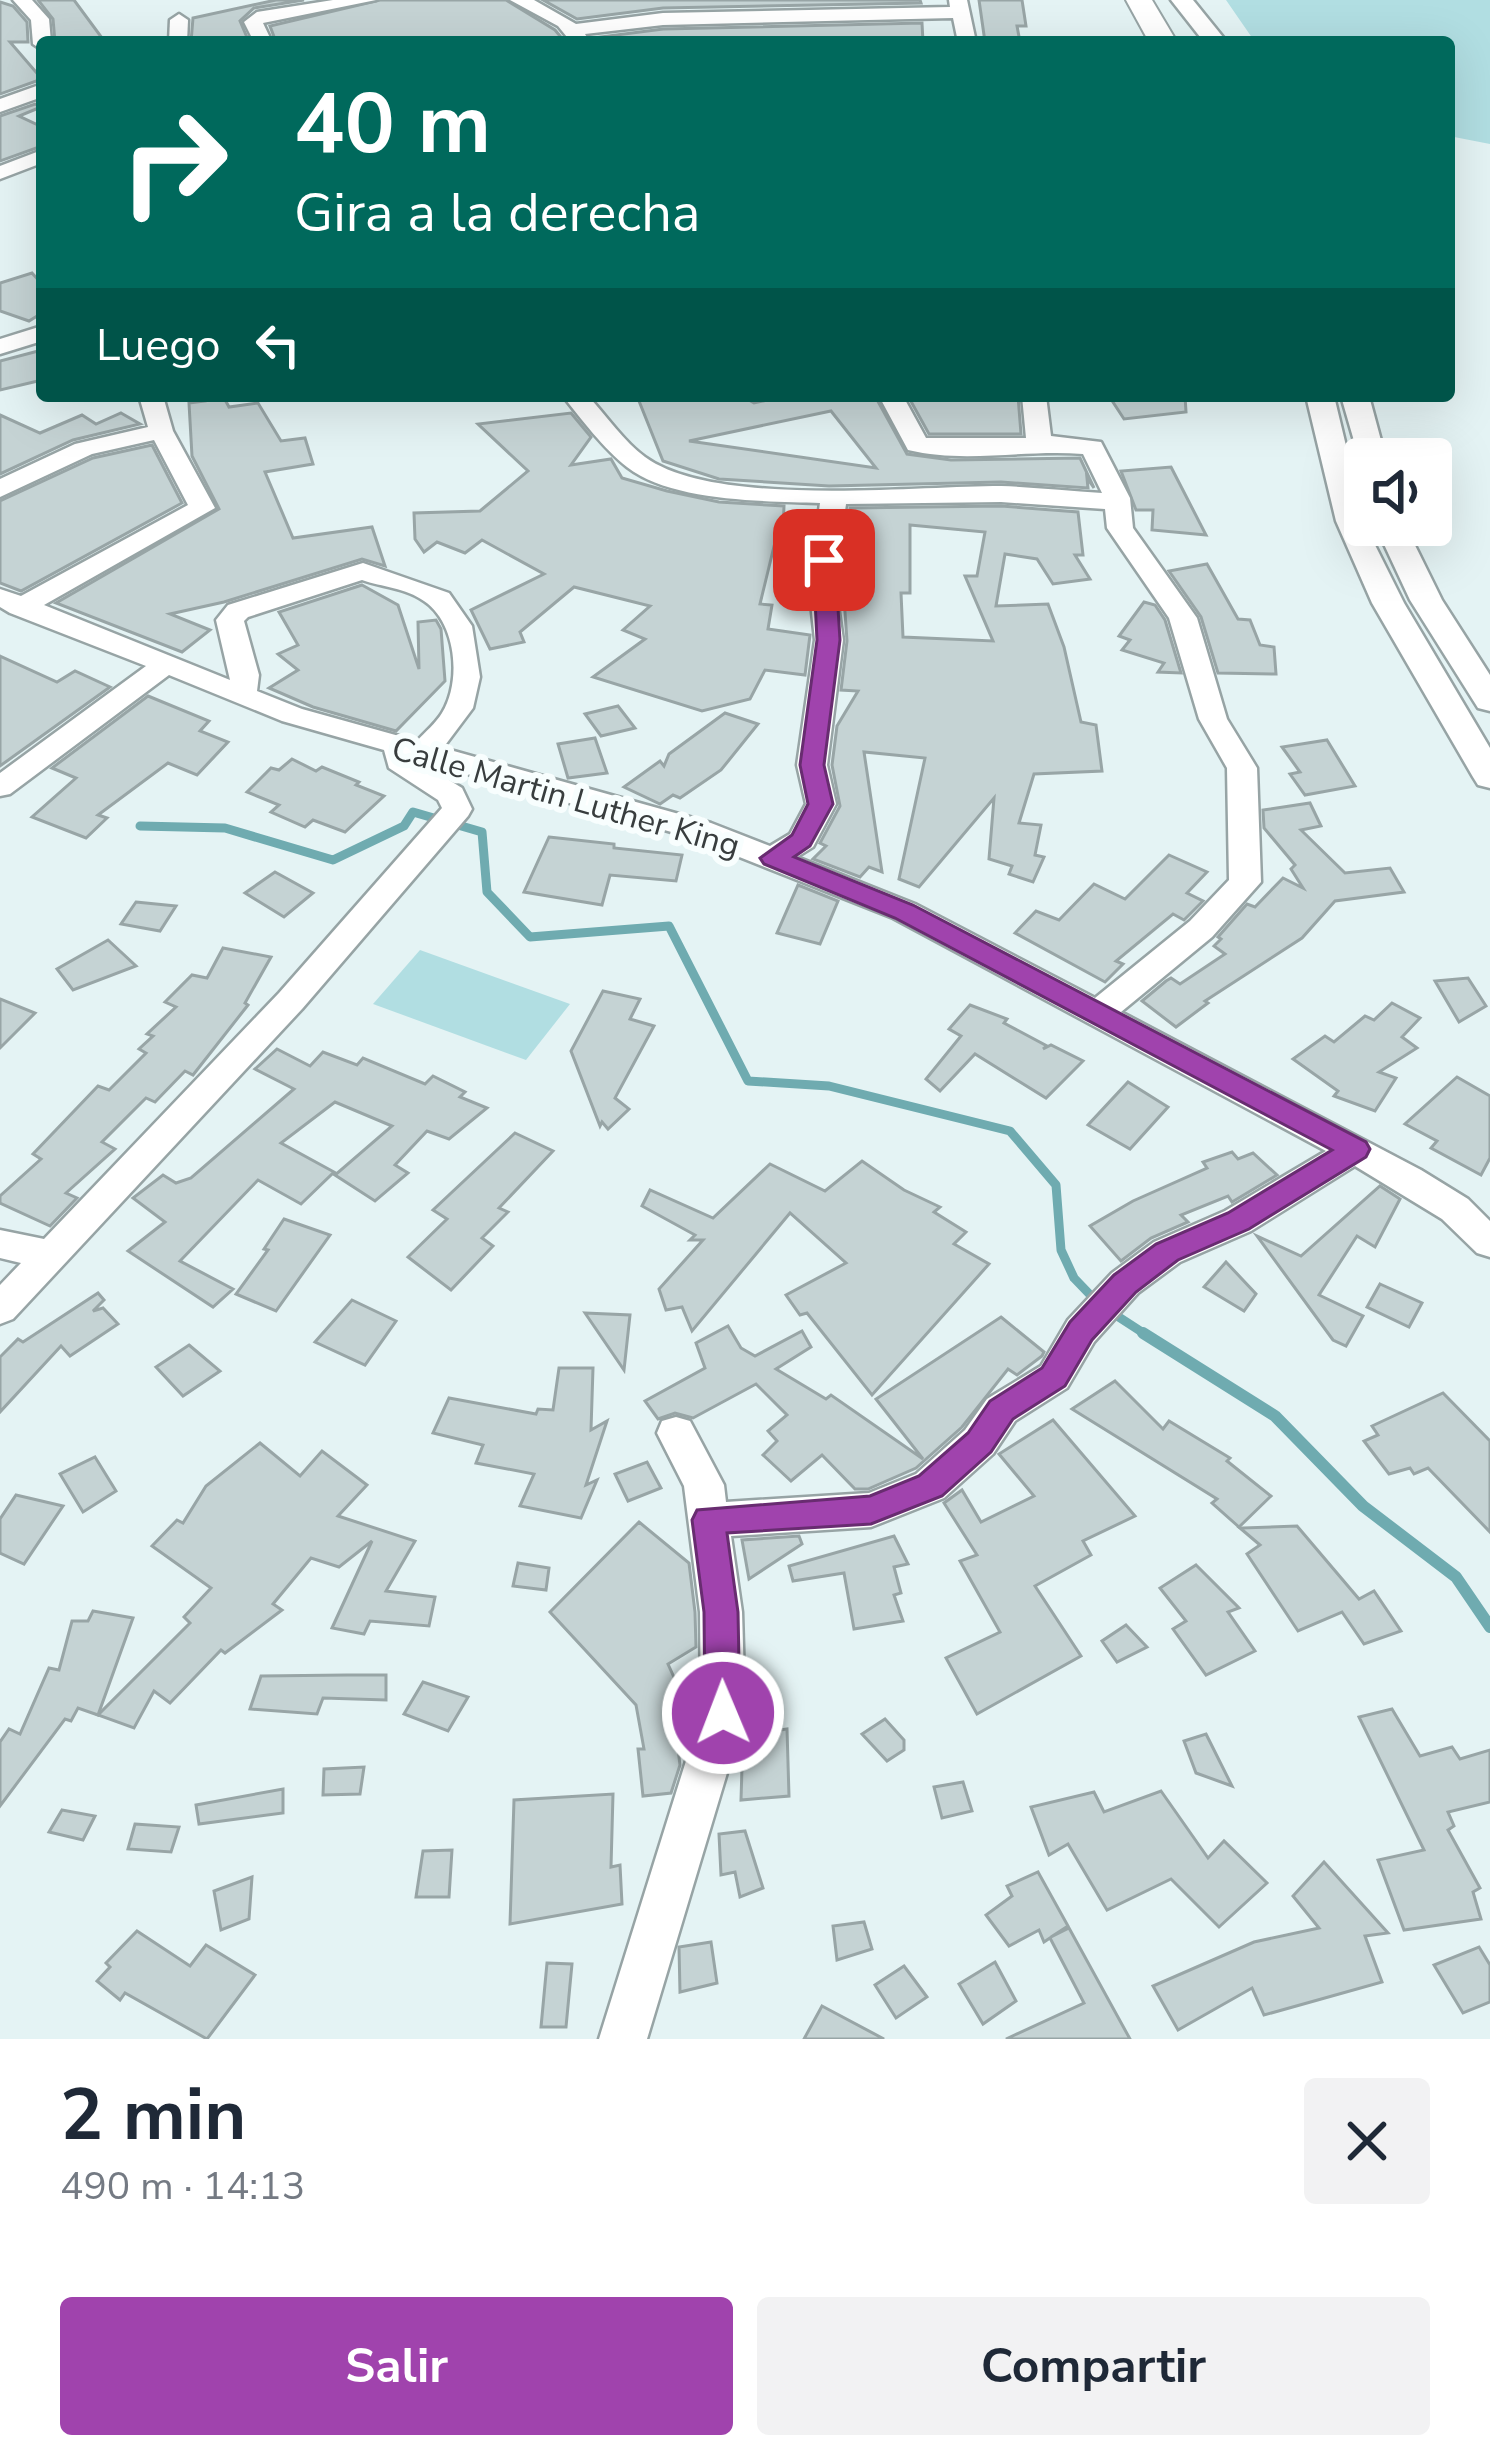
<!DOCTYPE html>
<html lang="es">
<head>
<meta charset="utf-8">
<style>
  body { margin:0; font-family:"Nunito Sans",sans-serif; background:#f2f2f3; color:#1f2937; height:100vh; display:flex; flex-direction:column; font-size:45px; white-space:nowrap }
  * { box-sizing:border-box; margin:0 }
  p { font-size:39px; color:#747a83 }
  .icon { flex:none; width:66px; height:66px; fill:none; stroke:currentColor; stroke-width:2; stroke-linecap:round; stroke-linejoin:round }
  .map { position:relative; height:2039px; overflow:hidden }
  .details { display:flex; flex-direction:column; background:#fff; flex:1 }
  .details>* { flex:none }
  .hud { position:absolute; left:36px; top:36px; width:1419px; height:366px; border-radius:12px; box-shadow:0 12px 48px #0002; background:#00695c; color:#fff; overflow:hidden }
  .fabs { position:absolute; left:1344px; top:438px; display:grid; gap:24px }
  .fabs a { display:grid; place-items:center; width:108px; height:108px; border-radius:12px; background:#fff; box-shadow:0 12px 48px #0002; font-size:60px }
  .pin { position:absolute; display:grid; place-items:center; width:102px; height:102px; color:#fff; margin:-51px; border-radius:24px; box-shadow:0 6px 18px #0006 }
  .me { position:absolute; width:132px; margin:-66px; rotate:359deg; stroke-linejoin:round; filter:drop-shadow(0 0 9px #0008) }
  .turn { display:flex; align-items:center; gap:42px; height:252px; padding:0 60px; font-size:54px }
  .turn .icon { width:156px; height:156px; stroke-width:2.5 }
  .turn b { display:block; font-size:84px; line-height:102px }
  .then { display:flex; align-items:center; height:114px; padding:0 60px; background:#0003; gap:24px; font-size:45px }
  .round { display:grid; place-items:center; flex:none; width:126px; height:126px; border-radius:12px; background:#f2f2f3 }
  .summary { display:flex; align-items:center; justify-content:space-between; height:204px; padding:0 60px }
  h1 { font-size:72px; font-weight:700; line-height:90px }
  .button { display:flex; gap:24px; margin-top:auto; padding:24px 60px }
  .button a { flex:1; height:138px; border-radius:12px; background:#a043ad; color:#fff; font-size:48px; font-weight:700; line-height:138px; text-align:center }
  .button a+a { background:#f2f2f3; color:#1f2937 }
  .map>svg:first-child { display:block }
  .green { fill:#b1dee2 }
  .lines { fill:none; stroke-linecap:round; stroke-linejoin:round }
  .stream-far1 { stroke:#6fabb0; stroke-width:9 }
  .stream { stroke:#6fabb0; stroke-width:12 }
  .building { fill:#c5d3d4; stroke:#98a5a6; stroke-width:3; fill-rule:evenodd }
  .minor-casing { stroke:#97a4a5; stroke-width:5 }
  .major-casing { stroke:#97a4a5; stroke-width:5 }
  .highway-casing { stroke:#97a4a5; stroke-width:4 }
  .minor { fill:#fff; fill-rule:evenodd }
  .major { fill:#fff; fill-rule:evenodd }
  .highway { fill:#fff; fill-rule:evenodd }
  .route { fill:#a043ad; stroke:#682c70; stroke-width:3 }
  .labels { text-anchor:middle; stroke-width:12; stroke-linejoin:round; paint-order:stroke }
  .street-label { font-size:33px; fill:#383d3e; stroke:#f8fefe }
</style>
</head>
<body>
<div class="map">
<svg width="1490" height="2039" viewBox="0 0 1490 2039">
  <rect width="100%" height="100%" fill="#e4f3f4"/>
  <!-- green -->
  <g class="green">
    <polygon points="1226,0 1490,0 1490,144 1449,136 1449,42 1255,42"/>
    <polygon points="420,950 570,1004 526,1060 373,1004"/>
  </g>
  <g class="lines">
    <!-- stream-far1 -->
    <g class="stream-far1">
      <polyline points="140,826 225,828 333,860 404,826 413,812 482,832 487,892 530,937 669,926 748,1081 829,1086 1010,1131 1056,1185 1061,1250 1074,1278 1098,1303"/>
      <polyline points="1111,1312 1148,1336"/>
    </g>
    <!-- stream -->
    <polyline class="stream" points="1143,1333 1275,1416 1363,1506 1456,1577 1490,1627"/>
  </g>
  <!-- building -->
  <g class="building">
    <polygon points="38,0 74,0 105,42 55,42 53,19"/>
    <polygon points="276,0 304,0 254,8 240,21 249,42 191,42 193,18"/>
    <polygon points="380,0 506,0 555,30 565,42 276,42 270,26"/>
    <polygon points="543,0 920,0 921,3 663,8 577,19"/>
    <polygon points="979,0 1022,0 1026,26 1017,26 1020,42 985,42"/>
    <polygon points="0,2 13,6 27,22 28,42 10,42 42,79 0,94"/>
    <polygon points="922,23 923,42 594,42 593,38 663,29"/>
    <polygon points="35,104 41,107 19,116 42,127 42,146 0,161 0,116"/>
    <polygon points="32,273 42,284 42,313 29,321 0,311 0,283"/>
    <polygon points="42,350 42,380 0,390 0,361"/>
    <polygon points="204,396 223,396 229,407 258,403 281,441 305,438 313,464 265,472 293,538 372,527 385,566 362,559 224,602 170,614 210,630 182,652 56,603 219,509 192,456 189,403 205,401"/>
    <path d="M637 396H742L754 403 786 396H875L907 454 951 460 1080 458 1094 488 1087 478 1088 488 1001 482 829 486 719 479 663 461ZM831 411 876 468 689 441Z"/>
    <polygon points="908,396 1018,396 1021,434 929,434"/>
    <polygon points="1109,396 1185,396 1186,412 1124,419"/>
    <polygon points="121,413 140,424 73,440 0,474 0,415 40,433 82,415 96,424"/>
    <polygon points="571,413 591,437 571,465 611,459 622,478 667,491 719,502 784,506 783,530 778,530 760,604 772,605 768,629 810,635 805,675 765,670 750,699 702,711 593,677 645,639 623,630 650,606 574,587 520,632 524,642 490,649 471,610 544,574 482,540 465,553 437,542 424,552 415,539 414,513 480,511 528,471 478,424"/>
    <polygon points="152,445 182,503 21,591 0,583 0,501 93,458"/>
    <polygon points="1171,467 1206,535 1152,530 1153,510 1136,510 1121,471"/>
    <path d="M1001 506 1078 512 1083 555H1075L1090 579 1053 584 1037 559 1005 554 996 606 1048 604 1064 647 1081 722 1096 725 1102 771 1034 774 1019 823 1041 825 1035 855 1044 857 1033 882 1009 874 1012 866 989 859 994 798 919 887 899 879 925 758 864 752 882 872 869 867 860 877 813 859 826 846 820 843 840 806 832 765 837 726 858 691 841 690 847 641 842 569 850 508ZM910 525 985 532 977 576H965L993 641 903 637 901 593H910Z"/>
    <polygon points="1207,564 1238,619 1250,620 1260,645 1274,647 1276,674 1218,673 1201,617 1169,571"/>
    <polygon points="362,585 398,605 419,669 418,622 436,620 441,629 445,681 396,731 313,707 269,688 298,670 278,654 298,645 279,612"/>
    <polygon points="1144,602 1155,605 1165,620 1181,673 1158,672 1164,663 1122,650 1130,640 1119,636"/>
    <polygon points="0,656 57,682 75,671 110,687 0,766"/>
    <polygon points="148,696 209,721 200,731 228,742 197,775 168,763 98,815 107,818 86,838 32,817 76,778 52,768"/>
    <polygon points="618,706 635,728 601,736 585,714"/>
    <polygon points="725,713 758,724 721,770 680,798 673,795 660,804 624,787 660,761 664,766 669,754"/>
    <polygon points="595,738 607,773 568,778 558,744"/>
    <polygon points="1327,740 1355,786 1305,795 1290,774 1300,772 1282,747"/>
    <polygon points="292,759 316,771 322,767 359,782 356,785 384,796 345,832 313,820 305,827 271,812 279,805 247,792 271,768 279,770"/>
    <polygon points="1310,803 1321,826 1301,830 1345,873 1390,868 1404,892 1335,901 1302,938 1205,1001 1208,1003 1176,1027 1142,1001 1166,981 1171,978 1180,984 1225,954 1214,946 1221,939 1218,937 1247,904 1255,907 1283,878 1303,888 1291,869 1295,865 1264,828 1263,810"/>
    <polygon points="549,837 614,844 614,848 682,855 676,881 610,875 602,905 524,892"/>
    <polygon points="1169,855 1207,872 1187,893 1203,901 1184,920 1173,914 1116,961 1123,964 1105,982 1015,933 1036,911 1059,920 1094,884 1125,899"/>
    <polygon points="275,872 313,893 284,917 245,893"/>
    <polygon points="798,885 838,901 820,944 777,933"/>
    <polygon points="136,902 176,906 160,931 121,924"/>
    <polygon points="108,940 136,966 73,990 57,969"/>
    <polygon points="223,948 271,957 245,1003 248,1005 193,1075 185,1071 155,1102 146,1098 102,1142 115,1149 66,1193 77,1198 50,1226 0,1203 0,1196 41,1159 33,1154 98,1086 109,1090 146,1053 139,1049 153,1036 147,1034 176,1007 165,1002 192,975 207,978"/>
    <polygon points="1468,978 1486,1006 1459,1022 1435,981"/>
    <polygon points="603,991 640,999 630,1019 654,1026 615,1098 629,1109 608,1129 602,1122 600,1126 571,1051"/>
    <polygon points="0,999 35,1013 0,1048"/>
    <polygon points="1392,1003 1420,1018 1402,1037 1417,1048 1379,1072 1396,1078 1375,1111 1334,1096 1338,1091 1293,1059 1325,1036 1334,1042 1365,1016 1374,1020"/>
    <polygon points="970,1005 1007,1019 1004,1023 1047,1046 1043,1049 1051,1045 1083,1061 1046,1098 975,1054 940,1091 926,1079 961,1036 949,1029"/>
    <polygon points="277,1049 310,1066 323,1052 357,1065 363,1058 425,1084 433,1076 465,1092 460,1097 487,1108 449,1139 427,1131 395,1165 408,1173 375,1201 335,1175 392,1126 335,1102 281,1143 334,1172 301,1204 258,1180 180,1261 233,1289 213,1307 128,1251 165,1222 133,1198 163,1175 176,1183 191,1178 294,1089 255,1069"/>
    <polygon points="1457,1077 1490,1096 1490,1158 1481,1175 1431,1148 1437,1141 1405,1124"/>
    <polygon points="1128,1082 1168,1107 1130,1149 1088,1125"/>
    <polygon points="515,1133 553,1151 499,1208 508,1212 482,1238 493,1246 451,1290 408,1257 447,1219 433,1210"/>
    <polygon points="1232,1152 1238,1159 1253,1153 1277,1175 1232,1202 1228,1196 1181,1215 1188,1222 1151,1238 1121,1261 1090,1226 1133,1201 1207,1168 1203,1162"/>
    <polygon points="862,1161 904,1190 940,1207 934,1212 966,1232 954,1244 989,1264 872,1395 807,1313 800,1315 786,1295 846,1263 790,1213 692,1331 682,1307 666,1310 659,1289 703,1240 690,1240 695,1235 642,1206 650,1190 713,1218 770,1164 825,1191"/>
    <polygon points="1380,1186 1400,1199 1375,1247 1357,1236 1319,1295 1363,1316 1346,1346 1333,1340 1257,1236 1301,1256"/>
    <polygon points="284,1219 330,1235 276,1311 236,1294 268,1250 264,1249"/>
    <polygon points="1226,1262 1256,1294 1244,1311 1204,1287"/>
    <polygon points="1380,1284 1422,1303 1409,1327 1367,1307"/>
    <polygon points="98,1293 104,1300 93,1311 103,1308 118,1324 70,1356 61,1346 0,1412 0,1357 18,1339 23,1342"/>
    <polygon points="352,1300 396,1321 365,1365 315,1342"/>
    <polygon points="585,1313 630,1315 624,1370"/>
    <polygon points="1001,1317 1044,1352 1042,1356 1017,1375 1008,1369 962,1427 916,1468 868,1489 855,1489 822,1455 791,1481 763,1455 777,1441 768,1431 787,1415 756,1384 693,1418 675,1413 658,1419 645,1401 705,1368 696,1343 728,1326 741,1348 755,1356 802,1331 811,1347 776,1369 826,1399 831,1395 923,1459 876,1399"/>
    <polygon points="189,1345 220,1371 183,1396 156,1367"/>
    <polygon points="559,1368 593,1368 591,1430 607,1421 586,1485 597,1480 581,1518 520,1506 534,1474 476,1463 483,1445 433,1433 449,1398 536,1414 538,1409 553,1410"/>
    <polygon points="1115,1381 1163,1429 1169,1421 1230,1458 1227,1461 1271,1496 1239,1527 1212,1503 1217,1499 1072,1409"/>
    <polygon points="1443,1393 1490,1441 1490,1532 1428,1468 1414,1474 1410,1468 1389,1474 1364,1441 1378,1435 1372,1426"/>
    <polygon points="1053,1420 1135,1516 1083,1541 1091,1555 1035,1586 1081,1656 977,1714 946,1658 1000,1632 960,1561 977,1555 944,1503 962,1490 981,1522 1034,1496 999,1454"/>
    <polygon points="260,1443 300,1476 322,1451 367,1485 338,1516 415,1541 386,1591 435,1597 429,1626 370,1621 364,1634 332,1628 372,1541 339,1567 311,1558 273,1604 282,1610 225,1653 221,1650 170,1703 154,1691 134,1728 98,1715 190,1623 184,1617 211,1588 152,1546 177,1520 183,1523 206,1486"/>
    <polygon points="95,1457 116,1491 83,1512 60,1474"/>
    <polygon points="647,1462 661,1488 628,1501 615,1474"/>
    <polygon points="16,1495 63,1506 24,1564 0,1553 0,1519"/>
    <polygon points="639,1522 689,1563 695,1612 696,1647 668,1664 693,1719 675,1725 680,1765 671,1793 643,1796 638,1749 644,1749 636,1705 550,1612"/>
    <polygon points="1297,1526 1359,1599 1374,1591 1401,1631 1364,1644 1342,1612 1298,1631 1247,1554 1260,1545 1240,1528"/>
    <polygon points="799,1536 802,1544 749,1579 742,1540"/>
    <polygon points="894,1536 908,1564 894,1567 901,1593 894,1595 903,1621 854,1629 844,1573 793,1581 789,1566"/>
    <polygon points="518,1563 549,1568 546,1590 513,1586"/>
    <polygon points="1196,1565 1239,1608 1228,1612 1255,1651 1206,1675 1173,1629 1186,1621 1160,1588"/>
    <polygon points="93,1611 133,1618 98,1715 78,1708 71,1721 65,1719 0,1806 0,1742 9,1729 20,1734 49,1668 59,1670 72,1621 88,1621"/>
    <polygon points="1126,1625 1147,1647 1117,1662 1102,1641"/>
    <polygon points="347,1675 386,1675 386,1700 323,1698 317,1714 250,1709 261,1676"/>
    <polygon points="423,1682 468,1697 448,1731 404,1714"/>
    <polygon points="1392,1709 1420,1756 1452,1747 1460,1759 1490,1750 1490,1802 1448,1812 1454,1826 1448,1830 1480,1888 1473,1892 1481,1919 1404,1930 1378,1860 1424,1850 1359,1717"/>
    <polygon points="885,1719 904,1740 904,1750 887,1761 862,1734"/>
    <polygon points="787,1729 789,1796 741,1800 743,1735"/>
    <polygon points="1206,1734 1232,1786 1196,1773 1184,1741"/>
    <polygon points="364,1767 360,1794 323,1795 324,1769"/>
    <polygon points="963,1782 972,1811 942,1818 934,1787"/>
    <polygon points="283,1789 283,1813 199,1824 196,1805"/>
    <polygon points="1161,1791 1208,1858 1224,1841 1267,1883 1219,1927 1171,1879 1107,1910 1068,1844 1049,1855 1031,1807 1094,1792 1104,1812"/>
    <polygon points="613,1794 611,1867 620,1865 622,1904 510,1924 514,1800"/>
    <polygon points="62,1810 95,1816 83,1840 49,1832"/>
    <polygon points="135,1824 179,1827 171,1852 128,1849"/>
    <polygon points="745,1831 763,1888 740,1897 735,1872 721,1875 719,1834"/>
    <polygon points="452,1850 449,1897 416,1897 423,1851"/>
    <polygon points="1324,1862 1388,1933 1365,1936 1382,1982 1264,2015 1252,1988 1178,2030 1153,1986 1254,1942 1319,1928 1293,1896"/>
    <polygon points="1038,1872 1068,1926 1051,1937 1069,1928 1130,2039 1006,2039 1084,2003 1050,1938 1044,1942 1039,1930 1009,1946 986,1915 1012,1896 1007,1886"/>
    <polygon points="252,1877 249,1919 221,1930 214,1891"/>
    <polygon points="864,1922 872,1949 837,1960 833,1926"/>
    <polygon points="137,1931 190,1966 206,1945 255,1975 207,2039 125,1993 120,2000 97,1981 110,1967 106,1963"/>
    <polygon points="711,1942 717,1983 680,1992 679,1947"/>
    <polygon points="1479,1947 1490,1965 1490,2002 1463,2013 1434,1965"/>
    <polygon points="995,1962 1016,2001 983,2024 959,1984"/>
    <polygon points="547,1963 572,1964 566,2027 541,2027"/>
    <polygon points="904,1966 927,1997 896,2018 875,1985"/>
    <polygon points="822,2006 884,2039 804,2039"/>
  </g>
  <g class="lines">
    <defs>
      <g id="minor">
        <polygon points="13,0 32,0 49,19 51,42 42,42 42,50 33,44 31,20"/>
        <polygon points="333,0 376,0 263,23 272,42 254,42 244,22 257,12"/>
        <polygon points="510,0 534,0 576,24 663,13 950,7 949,0 967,0 976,42 958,42 953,18 663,25 585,34 590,42 571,42 558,26"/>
        <polygon points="179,14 188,20 187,42 169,42 170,20"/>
        <polygon points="42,84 42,97 0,112 0,99"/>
        <polygon points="42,150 42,163 0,179 0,166"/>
        <polygon points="42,326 42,341 0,354 0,339"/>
        <path d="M139 396H163L173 431 215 508 44 605 230 680 216 620 228 605 363 563 449 593 472 626 480 677 473 708 443 748 711 823 770 846 790 834 806 804 797 765 815 640 809 585 820 503C764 501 672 502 627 467 604 449 581 419 563 396H588C606 415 624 442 645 457 715 508 914 486 1001 486 1034 487 1068 491 1102 493L1083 454C1025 449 966 464 908 450L879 396H903L926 438H1026L1022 396H1046L1051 436 1101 442 1130 498 1133 528 1197 618 1227 719 1257 768 1261 882 1212 937 1121 1012 1421 1170 1468 1199 1490 1221V1257L1477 1253 1442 1219 1355 1166 1251 1231 1180 1262 1138 1293 1094 1342 1067 1388 1015 1421 993 1454 944 1498 871 1527 731 1536 742 1612 745 1713 647 2039H599L701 1713 700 1612 684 1486 657 1433 662 1421 676 1417 690 1421 724 1485 726 1502 869 1493 916 1474 965 1430 987 1399 1041 1366 1068 1320 1112 1273 1154 1242 1225 1211 1326 1151 893 918 689 837 415 759 462 788 472 809 468 816 302 1009 13 1319 0 1324V1285L21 1263 0 1258V1230L44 1239 279 993 442 808 438 800 389 768 384 750 282 721 169 675 10 794 0 796V773L146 666 10 613 0 607V589L21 596 188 505 154 440 92 454 0 497V479L75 444 148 427ZM1001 502 1105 509 1107 528 1169 618 1199 719 1227 768 1229 880 1190 921 1095 998 915 904 797 857 813 847 836 804 827 765 843 640 835 585 846 504ZM362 580C382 587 406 588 424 601 456 622 462 681 442 713 436 723 425 732 417 741L302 709 257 691 259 675 244 621 248 617Z"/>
      </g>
      <g id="major">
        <polygon points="1171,0 1193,0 1227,42 1204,42"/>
        <polygon points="1306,396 1334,396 1365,525 1404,603 1490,748 1490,788 1478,785 1473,777 1372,603 1336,521"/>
        <polygon points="1341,396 1369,396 1386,459 1365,459 1365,466 1361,465"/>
        <polygon points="1375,525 1405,525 1442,600 1490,675 1490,711 1478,708 1410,600"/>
      </g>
      <polygon id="highway" points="1126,0 1152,0 1177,42 1149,42"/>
    </defs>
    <!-- minor casing -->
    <use href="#minor" class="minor-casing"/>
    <!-- major casing -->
    <use href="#major" class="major-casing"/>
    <!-- highway casing -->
    <use href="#highway" class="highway-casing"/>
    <!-- minor -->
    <use href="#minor" class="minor"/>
    <!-- major -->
    <use href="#major" class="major"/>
    <!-- highway -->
    <use href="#highway" class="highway"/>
  </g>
  <!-- route -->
  <polygon class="route" points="824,554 835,560 840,640 824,765 833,804 810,846 794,857 913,905 1366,1142 1370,1149 1366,1157 1249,1229 1178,1260 1136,1292 1092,1340 1065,1386 1013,1419 991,1452 942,1496 871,1524 727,1533 738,1612 740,1713 735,1725 723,1730 710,1725 705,1713 704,1612 692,1520 697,1510 870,1496 919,1476 968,1433 990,1401 1042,1368 1070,1322 1114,1275 1156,1244 1228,1213 1332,1150 895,918 764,864 760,858 792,835 808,804 800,765 817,640 813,560"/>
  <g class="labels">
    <!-- street labels -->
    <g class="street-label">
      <text transform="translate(566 796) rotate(16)" y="12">Calle Martin Luther King</text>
    </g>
  </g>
</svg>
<div class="fabs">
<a><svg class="icon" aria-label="sound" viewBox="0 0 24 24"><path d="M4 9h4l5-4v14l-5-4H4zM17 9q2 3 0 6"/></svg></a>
</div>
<div class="pin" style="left:824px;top:560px;background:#d93025"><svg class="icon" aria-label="arrive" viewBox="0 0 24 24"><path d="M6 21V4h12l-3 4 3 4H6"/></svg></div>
<svg class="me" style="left:723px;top:1713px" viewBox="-20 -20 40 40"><circle r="17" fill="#a043ad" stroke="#fff" stroke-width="3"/><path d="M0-11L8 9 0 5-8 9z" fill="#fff"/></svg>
<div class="hud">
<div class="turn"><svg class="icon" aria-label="right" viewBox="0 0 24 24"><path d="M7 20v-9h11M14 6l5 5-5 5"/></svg><div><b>40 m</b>Gira a la derecha</div></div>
<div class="then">Luego<svg class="icon" aria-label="left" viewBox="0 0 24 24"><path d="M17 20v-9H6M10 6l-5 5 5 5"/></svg></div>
</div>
</div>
<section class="details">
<div class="summary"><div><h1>2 min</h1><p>490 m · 14:13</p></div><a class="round"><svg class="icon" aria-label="close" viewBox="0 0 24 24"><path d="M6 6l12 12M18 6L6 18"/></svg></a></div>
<div class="button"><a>Salir</a><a>Compartir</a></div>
</section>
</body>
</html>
